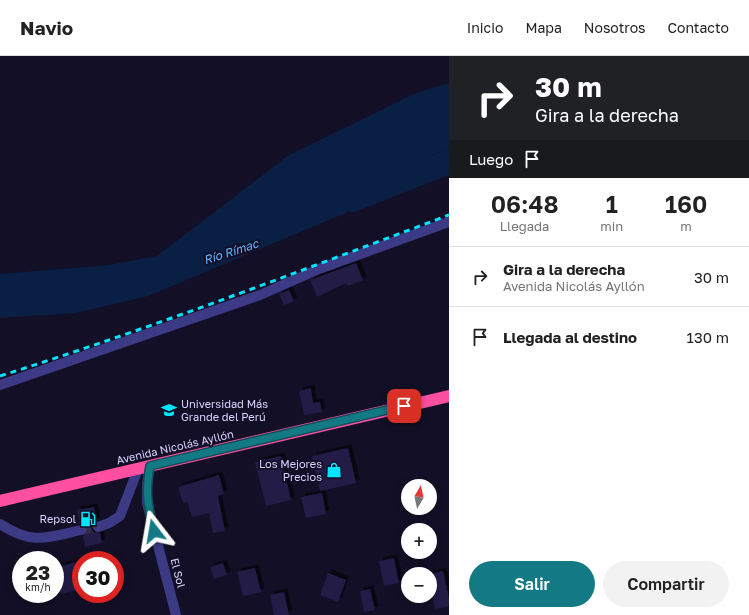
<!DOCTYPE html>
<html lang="es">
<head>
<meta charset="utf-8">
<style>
  body { margin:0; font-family:"Golos Text",sans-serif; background:#f2f2f2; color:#222; height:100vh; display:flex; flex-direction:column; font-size:15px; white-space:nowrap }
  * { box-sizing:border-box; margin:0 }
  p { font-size:13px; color:#767676 }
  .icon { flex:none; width:22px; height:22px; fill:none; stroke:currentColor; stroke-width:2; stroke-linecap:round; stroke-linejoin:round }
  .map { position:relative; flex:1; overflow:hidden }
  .panel { display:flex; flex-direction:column; background:#fff; width:300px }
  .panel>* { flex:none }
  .guide { background:#202124; color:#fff; overflow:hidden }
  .needle { width:26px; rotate:9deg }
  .buttons { position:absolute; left:401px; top:423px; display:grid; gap:8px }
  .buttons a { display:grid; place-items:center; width:36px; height:36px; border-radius:50%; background:#fff; box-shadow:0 2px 10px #0003; font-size:20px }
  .speed { position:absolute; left:12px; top:495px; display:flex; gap:8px; font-size:20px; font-weight:700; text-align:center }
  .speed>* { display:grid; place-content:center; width:52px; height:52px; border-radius:50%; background:#fff; box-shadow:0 2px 10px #0003; line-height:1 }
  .speed small { font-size:10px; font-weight:400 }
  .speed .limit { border:6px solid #d22; background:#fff; color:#111 }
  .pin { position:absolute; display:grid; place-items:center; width:34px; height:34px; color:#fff; margin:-17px; border-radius:8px; box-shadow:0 2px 6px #0006 }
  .me { position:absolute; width:44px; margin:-22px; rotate:346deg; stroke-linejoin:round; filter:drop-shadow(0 0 3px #0008) }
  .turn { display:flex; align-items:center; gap:14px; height:84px; padding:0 20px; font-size:18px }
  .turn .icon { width:52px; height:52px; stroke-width:2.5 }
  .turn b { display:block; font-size:28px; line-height:34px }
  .then { display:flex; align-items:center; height:38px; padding:0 20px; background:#0003; gap:8px; font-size:15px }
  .eta { display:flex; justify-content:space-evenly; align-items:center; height:68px; text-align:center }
  .eta b { font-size:24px; font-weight:600; line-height:28px }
  .primary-button { display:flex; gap:8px; margin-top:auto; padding:8px 20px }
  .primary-button a { flex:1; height:46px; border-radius:24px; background:#137a85; color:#fff; font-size:16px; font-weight:600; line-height:46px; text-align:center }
  .primary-button a+a { background:#f2f2f2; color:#222 }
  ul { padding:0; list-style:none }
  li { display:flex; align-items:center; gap:12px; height:60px; padding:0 20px; border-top:1px solid #e0e0e0 }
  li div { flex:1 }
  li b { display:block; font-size:15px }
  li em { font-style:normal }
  header { display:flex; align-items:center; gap:24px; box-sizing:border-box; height:56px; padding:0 20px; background:#fff; border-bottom:1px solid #e0e0e0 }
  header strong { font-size:19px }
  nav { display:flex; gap:22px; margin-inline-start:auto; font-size:14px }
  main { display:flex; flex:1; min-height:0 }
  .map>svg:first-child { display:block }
  .water { fill:#0a1f44 }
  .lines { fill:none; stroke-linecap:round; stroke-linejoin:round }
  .river { stroke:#0a1f44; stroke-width:24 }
  .building { fill:#241b47; filter:url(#shadow) }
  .minor-tunnel { stroke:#312d47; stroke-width:10; stroke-dasharray:10 5; stroke-linecap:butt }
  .minor { stroke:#3d3a85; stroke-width:10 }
  .highway { stroke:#ff4fa3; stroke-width:12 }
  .rail { stroke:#00e5ff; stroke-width:3; stroke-dasharray:6 5; stroke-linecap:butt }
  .route-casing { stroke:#0c4f56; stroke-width:10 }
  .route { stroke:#137a85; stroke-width:7 }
  .labels { text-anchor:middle; stroke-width:4; stroke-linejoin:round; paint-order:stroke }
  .poi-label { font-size:11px; fill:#d9d4ff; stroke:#130f26; text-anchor:end }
  .street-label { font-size:11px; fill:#d9d4ff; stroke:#130f26 }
  .water-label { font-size:12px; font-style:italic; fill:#62b6ff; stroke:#130f26 }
</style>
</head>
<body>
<header>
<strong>Navio</strong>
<nav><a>Inicio</a><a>Mapa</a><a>Nosotros</a><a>Contacto</a></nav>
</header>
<main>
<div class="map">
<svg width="449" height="559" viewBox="0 0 449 559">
  <defs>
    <filter id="shadow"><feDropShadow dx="3.5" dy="-3.5" stdDeviation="0" flood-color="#0009"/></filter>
  </defs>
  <rect width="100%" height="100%" fill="#130f26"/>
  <!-- water -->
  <polygon class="water" points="449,27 449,93 433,99 346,157 148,240 76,257 0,262 0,218 109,209 157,200 289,99 416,37"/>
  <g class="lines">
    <!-- river -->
    <polyline class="river" points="352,144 449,106"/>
  </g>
  <!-- building -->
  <g class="building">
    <polygon points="356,207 363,224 348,230 346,227 317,241 310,224"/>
    <polygon points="289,234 294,245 284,249 279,238"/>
    <polygon points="311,332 313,347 320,346 322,356 304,359 299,335"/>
    <polygon points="348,392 356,427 320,435 312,400"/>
    <polygon points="281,400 291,444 266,450 255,406"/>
    <polygon points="219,419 224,438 218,440 225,475 213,477 209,457 192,461 187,446 183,447 178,431"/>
    <polygon points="322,437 326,458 306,462 301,441"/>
    <polygon points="94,451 97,464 93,467 92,473 94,476 100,477 102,487 85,491 83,480 86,478 87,473 85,469 80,468 77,454"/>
    <polygon points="394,502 399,527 384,530 379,505"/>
    <polygon points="75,506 81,533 61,538 55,512"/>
    <polygon points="223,507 227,519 214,523 210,511"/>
    <polygon points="255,512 261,536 243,540 237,516"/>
    <polygon points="443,515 449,542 449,550 435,553 430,531 430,518"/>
    <polygon points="328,517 346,524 338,546 320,539"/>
    <polygon points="370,533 375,554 364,556 360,535"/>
    <polygon points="284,536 289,559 274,559 270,539"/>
  </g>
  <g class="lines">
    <!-- minor-tunnel -->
    <polyline class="minor-tunnel" points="81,474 98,471"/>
    <!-- minor -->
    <g class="minor">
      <polyline points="0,329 260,239 319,213 449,166"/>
      <polyline points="150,410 147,428 147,447 176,559"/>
      <path d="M0 468C32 489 46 482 81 474"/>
      <polyline points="98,471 109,467 120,460 138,413"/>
    </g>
    <!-- highway -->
    <polyline class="highway" points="0,445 449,340"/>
    <!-- rail -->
    <path class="rail" d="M0 320C152 272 300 215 449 159"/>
  </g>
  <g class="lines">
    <defs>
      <path id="route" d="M154 475C148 449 145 438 150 410L404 350"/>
    </defs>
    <!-- route casing -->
    <use href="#route" class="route-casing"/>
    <!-- route -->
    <use href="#route" class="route"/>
  </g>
  <!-- icons -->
  <defs>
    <symbol id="school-bare" viewBox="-9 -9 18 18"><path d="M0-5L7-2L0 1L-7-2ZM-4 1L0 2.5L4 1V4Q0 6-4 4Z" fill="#00e5ff" stroke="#130f26" stroke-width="2.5" paint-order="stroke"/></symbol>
    <symbol id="shop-bare" viewBox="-9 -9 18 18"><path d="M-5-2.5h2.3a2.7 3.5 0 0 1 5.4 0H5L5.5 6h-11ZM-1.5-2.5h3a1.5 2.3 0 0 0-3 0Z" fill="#00e5ff" stroke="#130f26" stroke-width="2.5" paint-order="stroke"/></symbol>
    <symbol id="fuel-bare" viewBox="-9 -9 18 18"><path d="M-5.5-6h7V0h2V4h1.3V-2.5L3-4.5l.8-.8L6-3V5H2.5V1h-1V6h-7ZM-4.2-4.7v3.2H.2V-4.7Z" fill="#00e5ff" stroke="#130f26" stroke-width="2.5" paint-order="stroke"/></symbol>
  </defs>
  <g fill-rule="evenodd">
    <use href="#school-bare" x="158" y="343" width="22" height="22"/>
    <use href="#shop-bare" x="323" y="403" width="22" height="22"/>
    <use href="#fuel-bare" x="77" y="452" width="22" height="22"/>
  </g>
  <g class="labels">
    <!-- poi labels -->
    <g class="poi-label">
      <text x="181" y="352" text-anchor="start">Universidad Más<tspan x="181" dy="13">Grande del Perú</tspan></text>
      <text x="322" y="412">Los Mejores<tspan x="322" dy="13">Precios</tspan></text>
      <text x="76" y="467">Repsol</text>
    </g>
    <!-- street labels -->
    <g class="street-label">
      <text transform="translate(175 391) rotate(-13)" y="4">Avenida Nicolás Ayllón</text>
      <text transform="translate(178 517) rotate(76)" y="4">El Sol</text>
    </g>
    <!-- water labels -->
    <g class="water-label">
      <text transform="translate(231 196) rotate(-18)" y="4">Río Rímac</text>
    </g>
  </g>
</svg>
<div class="buttons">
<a><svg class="needle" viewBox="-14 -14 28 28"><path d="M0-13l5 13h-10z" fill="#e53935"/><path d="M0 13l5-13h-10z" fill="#767676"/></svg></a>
<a>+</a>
<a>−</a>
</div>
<div class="speed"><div>23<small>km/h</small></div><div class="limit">30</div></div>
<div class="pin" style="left:404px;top:350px;background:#d93025"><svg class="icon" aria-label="arrive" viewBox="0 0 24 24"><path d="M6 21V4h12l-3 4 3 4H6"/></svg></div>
<svg class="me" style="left:154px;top:475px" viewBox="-20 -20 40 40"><path d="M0-17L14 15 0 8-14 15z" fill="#137a85" stroke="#fff" stroke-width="4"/></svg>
</div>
<section class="panel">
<div class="guide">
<div class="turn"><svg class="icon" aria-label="right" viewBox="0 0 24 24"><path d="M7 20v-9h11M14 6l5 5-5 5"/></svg><div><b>30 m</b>Gira a la derecha</div></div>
<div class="then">Luego<svg class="icon" aria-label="arrive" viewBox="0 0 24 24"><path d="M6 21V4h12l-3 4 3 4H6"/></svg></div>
</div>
<div class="eta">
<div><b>06:48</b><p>Llegada</p></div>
<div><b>1</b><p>min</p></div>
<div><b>160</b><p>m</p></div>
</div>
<ul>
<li><svg class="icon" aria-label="right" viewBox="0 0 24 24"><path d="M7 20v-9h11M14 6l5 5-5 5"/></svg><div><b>Gira a la derecha</b><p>Avenida Nicolás Ayllón</p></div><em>30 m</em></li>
<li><svg class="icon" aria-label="arrive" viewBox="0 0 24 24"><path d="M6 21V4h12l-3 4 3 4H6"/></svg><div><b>Llegada al destino</b></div><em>130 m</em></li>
</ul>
<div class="primary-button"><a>Salir</a><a>Compartir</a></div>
</section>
</main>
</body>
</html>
